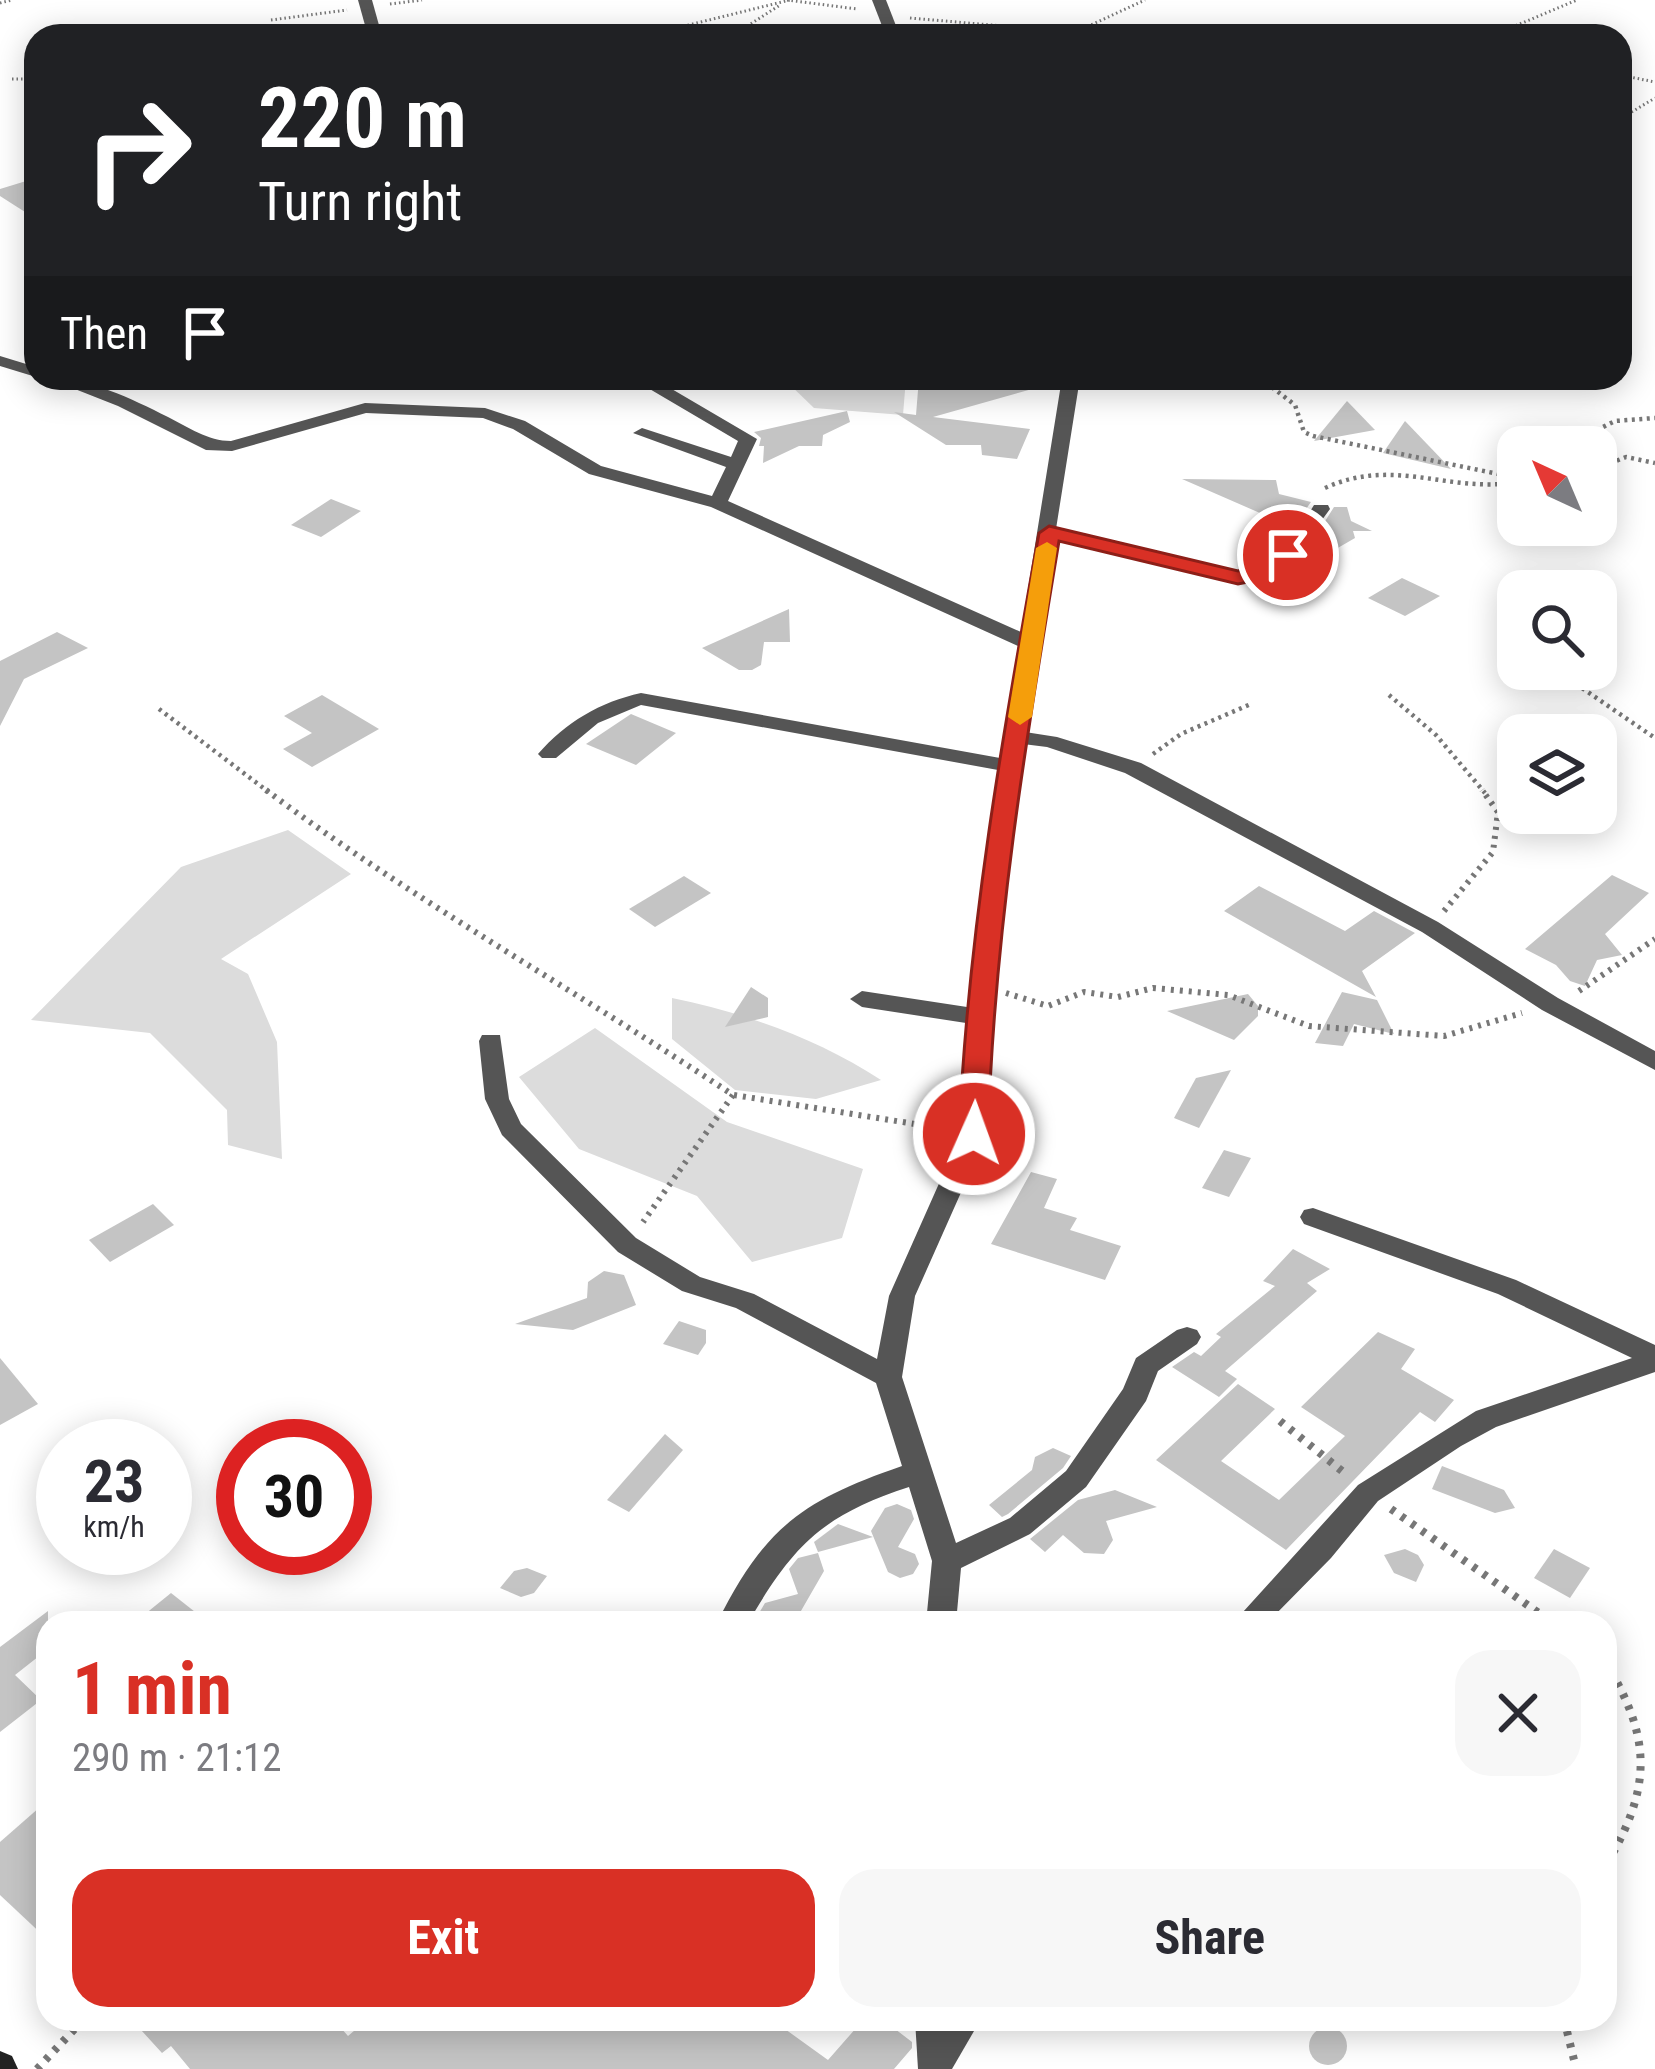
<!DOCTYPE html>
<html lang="en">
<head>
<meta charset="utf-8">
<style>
  body { margin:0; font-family:"Roboto Condensed",sans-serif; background:#f7f7f7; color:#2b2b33; height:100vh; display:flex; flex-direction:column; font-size:45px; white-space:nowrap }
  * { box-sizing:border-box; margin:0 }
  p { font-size:39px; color:#7c7c81 }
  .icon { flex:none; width:66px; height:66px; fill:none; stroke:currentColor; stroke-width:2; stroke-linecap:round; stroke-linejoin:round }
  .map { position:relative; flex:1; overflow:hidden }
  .sheet { position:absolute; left:36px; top:1611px; width:1581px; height:420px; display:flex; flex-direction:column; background:#fff; border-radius:36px; box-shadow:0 6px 30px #0003 }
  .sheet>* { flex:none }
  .top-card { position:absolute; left:24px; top:24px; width:1608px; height:366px; border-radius:36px; box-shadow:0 6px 30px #0003; background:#202124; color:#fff; overflow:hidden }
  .needle { width:78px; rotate:316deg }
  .controls { position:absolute; left:1497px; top:426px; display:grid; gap:24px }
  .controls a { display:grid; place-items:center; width:120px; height:120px; border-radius:24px; background:#fff; box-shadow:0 6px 30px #0003; font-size:60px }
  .speed { position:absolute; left:36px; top:1419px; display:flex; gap:24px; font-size:60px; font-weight:700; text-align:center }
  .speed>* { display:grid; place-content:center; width:156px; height:156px; border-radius:50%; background:#fff; box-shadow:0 6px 30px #0003; line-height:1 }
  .speed small { font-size:30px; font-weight:400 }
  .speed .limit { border:18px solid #d22; background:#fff; color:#111 }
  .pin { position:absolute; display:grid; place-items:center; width:102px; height:102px; color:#fff; margin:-51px; border:6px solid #fff; border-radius:50%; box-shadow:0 3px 12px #0007 }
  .me { position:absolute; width:132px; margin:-66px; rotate:2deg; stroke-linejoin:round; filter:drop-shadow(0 0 9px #0008) }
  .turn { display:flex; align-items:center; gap:42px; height:252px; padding:0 36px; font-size:54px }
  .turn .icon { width:156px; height:156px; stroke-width:2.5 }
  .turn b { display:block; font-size:84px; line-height:102px }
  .then { display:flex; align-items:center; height:114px; padding:0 36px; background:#0003; gap:24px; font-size:45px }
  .round { display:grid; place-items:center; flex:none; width:126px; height:126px; border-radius:36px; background:#f7f7f7 }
  .headline { display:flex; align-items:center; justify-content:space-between; height:204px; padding:0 36px }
  h1 { font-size:72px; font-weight:700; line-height:90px; color:#d93025 }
  .primary-button { display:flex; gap:24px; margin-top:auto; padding:24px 36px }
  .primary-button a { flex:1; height:138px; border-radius:36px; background:#d93025; color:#fff; font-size:48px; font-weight:700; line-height:138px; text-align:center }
  .primary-button a+a { background:#f7f7f7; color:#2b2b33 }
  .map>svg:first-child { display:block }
  .green { fill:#dcdcdc }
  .building { fill:#c4c4c4 }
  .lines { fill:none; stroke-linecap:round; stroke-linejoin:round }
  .path-far3 { stroke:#777; stroke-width:3; stroke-dasharray:1.5 3; stroke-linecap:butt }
  .path-far2 { stroke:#777; stroke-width:4.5; stroke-dasharray:3 4.5; stroke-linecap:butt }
  .path-far1 { stroke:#777; stroke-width:6; stroke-dasharray:3 6; stroke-linecap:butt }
  .path { stroke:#777; stroke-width:8; stroke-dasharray:4.5 8; stroke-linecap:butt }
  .street { fill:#555; fill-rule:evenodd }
  .secondary { fill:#222; fill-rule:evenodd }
  .route { fill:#d93025; stroke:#8d1f18; stroke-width:3 }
  .slow { fill:#f59e0b }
</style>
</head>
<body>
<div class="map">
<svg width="1655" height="2069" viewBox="0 0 1655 2069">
  <rect width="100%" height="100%" fill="#fff"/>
  <!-- green -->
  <g class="green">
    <polygon points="783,378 906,378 903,415 814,408"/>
    <polygon points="288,830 351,874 221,959 248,974 277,1042 282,1159 228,1145 227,1110 150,1033 31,1020 181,867"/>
    <path d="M672 998C748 1014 816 1038 881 1080L816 1099 735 1090 672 1039Z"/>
    <polygon points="595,1028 727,1122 863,1169 842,1238 752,1262 697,1196 579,1149 519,1077"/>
  </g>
  <!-- building -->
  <g class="building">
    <polygon points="36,178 36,219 0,196 0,189"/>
    <polygon points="919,378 1042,378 1043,386 933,417 1030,429 1017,459 982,455 981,445 946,445 894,412 916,415"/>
    <polygon points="1347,401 1375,430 1314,441"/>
    <polygon points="847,411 850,422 823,435 822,446 799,446 763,463 764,446 759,446 761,438 754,432"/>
    <polygon points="1405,421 1451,469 1383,453"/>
    <polygon points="1182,479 1276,480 1279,494 1311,502 1291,530 1278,530 1276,520"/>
    <polygon points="331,499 361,511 321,537 291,525"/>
    <polygon points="1334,507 1347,507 1351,521 1372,531 1353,531 1355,538 1336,549 1320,549 1317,534"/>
    <polygon points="1402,578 1440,596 1405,616 1368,598"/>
    <polygon points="789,609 790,642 764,642 761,665 752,670 739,670 702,648"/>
    <polygon points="57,632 88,648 24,679 0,726 0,661"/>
    <polygon points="322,695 379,729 312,767 283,749 312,733 284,716"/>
    <polygon points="631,714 676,733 636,765 586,744"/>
    <polygon points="1612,875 1649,893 1605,934 1622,955 1597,960 1585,986 1570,981 1556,965 1525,949"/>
    <polygon points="684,876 711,893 655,927 629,909"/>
    <polygon points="1259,886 1345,931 1374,911 1415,933 1362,971 1376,997 1224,911"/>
    <polygon points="751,987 768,998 768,1017 725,1027"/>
    <polygon points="1342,992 1377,1000 1394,1034 1354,1024 1343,1046 1315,1043"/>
    <polygon points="1248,994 1258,1006 1258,1016 1234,1040 1167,1011"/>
    <polygon points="1231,1070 1199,1128 1174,1118 1196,1078"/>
    <polygon points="1224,1150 1251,1158 1229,1197 1202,1188"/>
    <polygon points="1031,1172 1057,1179 1044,1208 1077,1218 1070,1230 1121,1246 1105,1280 991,1244"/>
    <polygon points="153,1204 174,1225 110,1262 89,1240"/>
    <polygon points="1293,1249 1330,1269 1307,1283 1317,1291 1225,1371 1237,1379 1219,1397 1172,1367 1194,1352 1201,1356 1221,1337 1216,1334 1275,1286 1263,1281"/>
    <polygon points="604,1271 624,1275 636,1305 573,1330 515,1324 587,1298 588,1282"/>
    <polygon points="679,1321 706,1330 706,1343 698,1355 663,1344"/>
    <polygon points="1378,1332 1415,1349 1401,1369 1454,1400 1435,1422 1420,1412 1286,1550 1156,1460 1238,1384 1275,1409 1221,1461 1279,1500 1345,1436 1301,1407"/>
    <polygon points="0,1358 38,1404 0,1425"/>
    <polygon points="665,1434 683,1450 629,1512 607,1500"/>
    <polygon points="1053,1448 1071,1456 1063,1468 1008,1514 1002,1517 989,1505 1032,1470 1035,1457"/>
    <polygon points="1442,1466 1504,1490 1515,1508 1495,1513 1432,1489"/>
    <polygon points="1115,1490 1157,1507 1106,1521 1113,1540 1104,1554 1084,1553 1063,1535 1045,1552 1030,1539 1078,1500"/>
    <polygon points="897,1504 911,1510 914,1519 898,1547 915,1554 919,1564 913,1574 900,1578 888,1572 871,1531 885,1508"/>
    <polygon points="838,1524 873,1537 818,1552 814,1542"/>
    <polygon points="1405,1549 1418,1555 1424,1565 1416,1582 1394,1573 1384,1555"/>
    <polygon points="1554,1549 1590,1568 1570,1598 1534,1578"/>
    <polygon points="818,1553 824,1571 794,1623 753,1623 765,1603 798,1594 789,1569 798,1558"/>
    <polygon points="527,1568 547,1576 534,1593 521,1597 500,1588 514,1571"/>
    <polygon points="171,1593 209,1623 134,1623"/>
    <polygon points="48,1611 48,1649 15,1675 41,1700 0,1732 0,1647"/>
    <polygon points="48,1800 48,1940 0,1895 0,1842"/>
    <polygon points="131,2019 333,2019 348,2036 368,2019 771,2019 828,2060 864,2019 882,2019 912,2042 912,2048 894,2069 190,2069 171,2046 162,2053"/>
    <circle cx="1328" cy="2046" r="19"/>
  </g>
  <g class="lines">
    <!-- path-far3 -->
    <g class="path-far3">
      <polyline points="787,0 857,9"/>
      <polyline points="0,3 12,0"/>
      <polyline points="390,4 422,0"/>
      <polyline points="910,18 1003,26 1017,36"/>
      <polyline points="271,20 347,10"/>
      <polyline points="284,36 348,28"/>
      <polyline points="537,36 547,32"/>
      <polyline points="644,36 790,0"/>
      <polyline points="732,36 780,5"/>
      <polyline points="985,36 1003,26"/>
      <polyline points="1067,36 1145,0"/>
      <polyline points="1491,36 1577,0"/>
      <polyline points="1620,75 1655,82"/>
      <polyline points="12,79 36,79"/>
      <polyline points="1620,119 1655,98"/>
    </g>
    <!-- path-far2 -->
    <g class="path-far2">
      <polyline points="1260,378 1295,405 1304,432 1313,436 1518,478"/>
      <polyline points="1563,447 1615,421 1655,418"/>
      <polyline points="1596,469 1626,457 1655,463"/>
      <path d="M1325 488C1395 456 1448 494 1518 482"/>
      <polyline points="1576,684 1655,738"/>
      <polyline points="1389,695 1436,735 1485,793"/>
      <polyline points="159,709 270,793"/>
      <polyline points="1153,754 1181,734 1251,704"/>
    </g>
    <!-- path-far1 -->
    <g class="path-far1">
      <path d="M266 790C414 901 578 992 733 1095L643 1222"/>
      <polyline points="1444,911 1493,852 1498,812 1482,790"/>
      <polyline points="1579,991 1655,939"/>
      <polyline points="1006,993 1048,1006 1084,992 1118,997 1153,988 1228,995 1309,1026 1444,1036 1522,1013"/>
      <polyline points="734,1095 946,1129"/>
    </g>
    <!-- path -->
    <g class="path">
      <polyline points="1280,1421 1347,1475"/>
      <polyline points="1391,1509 1553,1623"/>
      <path d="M1605 1661C1653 1740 1652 1788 1605 1867"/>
      <polyline points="1564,2019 1575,2064"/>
      <polyline points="37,2069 84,2019"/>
    </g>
    <!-- street -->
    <g class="street">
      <polygon points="358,0 372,0 382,36 368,36"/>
      <polygon points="872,0 886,0 900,36 886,36"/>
      <polygon points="0,356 36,367 36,377 0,366"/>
      <path d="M47 378C90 378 130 398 168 417 188 427 208 441 231 441L365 403 485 408 525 421 601 466 712 496 726 467 633 433 642 428 731 457 738 441 631 378H653L757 439 728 501 1021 632 1062 378H1080L1056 529 1238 571C1275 562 1295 536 1314 505H1328L1330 509 1294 558 1272 573 1238 583 1055 540 1025 732 1057 737 1141 763 1438 922 1558 998 1655 1051V1070L1542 1010 1422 932 1125 773 1047 747 1023 744 990 1017 987 1134 915 1296 902 1377 956 1543 1010 1518 1066 1471 1123 1389 1136 1358 1177 1330 1187 1327 1197 1330 1201 1337 1197 1344 1158 1371 1146 1401 1086 1487 1030 1534 961 1568 956 1623H926L932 1561 909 1487C823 1515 793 1545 748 1623H717C765 1526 804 1500 902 1466L876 1383 736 1308 682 1291 618 1252 502 1135 485 1099 479 1041 482 1035H500L509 1099 521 1124 636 1238 700 1277 754 1294 877 1359 889 1296 961 1134 966 1023 862 1007 850 999 862 991 967 1007 998 770 641 705 598 723 556 758H542L538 754C566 722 600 702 641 693L1000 758 1018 646 711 507 589 474 513 429 483 418 366 413 232 451 206 450 118 406Z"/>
      <polygon points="1313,1208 1516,1280 1655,1345 1655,1372 1496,1427 1461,1446 1378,1501 1331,1558 1267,1623 1233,1623 1358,1485 1476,1411 1632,1358 1498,1294 1304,1224 1300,1217 1304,1210"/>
      <polygon points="915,2019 981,2019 952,2069 918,2069"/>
    </g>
    <!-- secondary -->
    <polygon class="secondary" points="0,2051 12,2056 18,2069 0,2069"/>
  </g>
  <!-- route -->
  <path class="route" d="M1049 526 1238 571 1288 549 1298 555 1263 579 1238 584 1059 541C1026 738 994 934 988 1134L974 1144 959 1134C968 931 1003 732 1039 533Z"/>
  <!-- slow -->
  <polygon class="slow" points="1047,542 1057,548 1032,717 1020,725 1008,717 1036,548"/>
</svg>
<div class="controls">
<a><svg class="needle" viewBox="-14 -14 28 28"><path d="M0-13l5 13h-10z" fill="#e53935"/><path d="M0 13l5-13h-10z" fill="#7c7c81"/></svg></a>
<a><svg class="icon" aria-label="search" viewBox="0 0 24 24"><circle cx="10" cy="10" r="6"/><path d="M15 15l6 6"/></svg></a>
<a><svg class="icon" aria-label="layers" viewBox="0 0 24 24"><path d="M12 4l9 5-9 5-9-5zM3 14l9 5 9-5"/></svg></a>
</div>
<div class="speed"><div>23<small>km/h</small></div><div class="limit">30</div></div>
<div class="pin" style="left:1288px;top:555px;background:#d93025"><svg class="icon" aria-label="arrive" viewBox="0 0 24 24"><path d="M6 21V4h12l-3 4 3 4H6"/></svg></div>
<svg class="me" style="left:974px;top:1134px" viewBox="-20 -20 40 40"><circle r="17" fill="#d93025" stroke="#fff" stroke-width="3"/><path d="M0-11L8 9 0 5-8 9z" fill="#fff"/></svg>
<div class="top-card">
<div class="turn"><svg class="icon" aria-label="right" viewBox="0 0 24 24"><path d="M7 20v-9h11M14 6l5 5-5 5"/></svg><div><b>220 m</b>Turn right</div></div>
<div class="then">Then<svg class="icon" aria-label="arrive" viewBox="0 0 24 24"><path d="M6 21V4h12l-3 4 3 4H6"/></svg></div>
</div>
<section class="sheet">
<div class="headline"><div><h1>1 min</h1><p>290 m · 21:12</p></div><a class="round"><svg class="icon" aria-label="close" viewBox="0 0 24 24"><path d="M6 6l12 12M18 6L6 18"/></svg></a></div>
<div class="primary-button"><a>Exit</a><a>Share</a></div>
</section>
</div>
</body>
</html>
